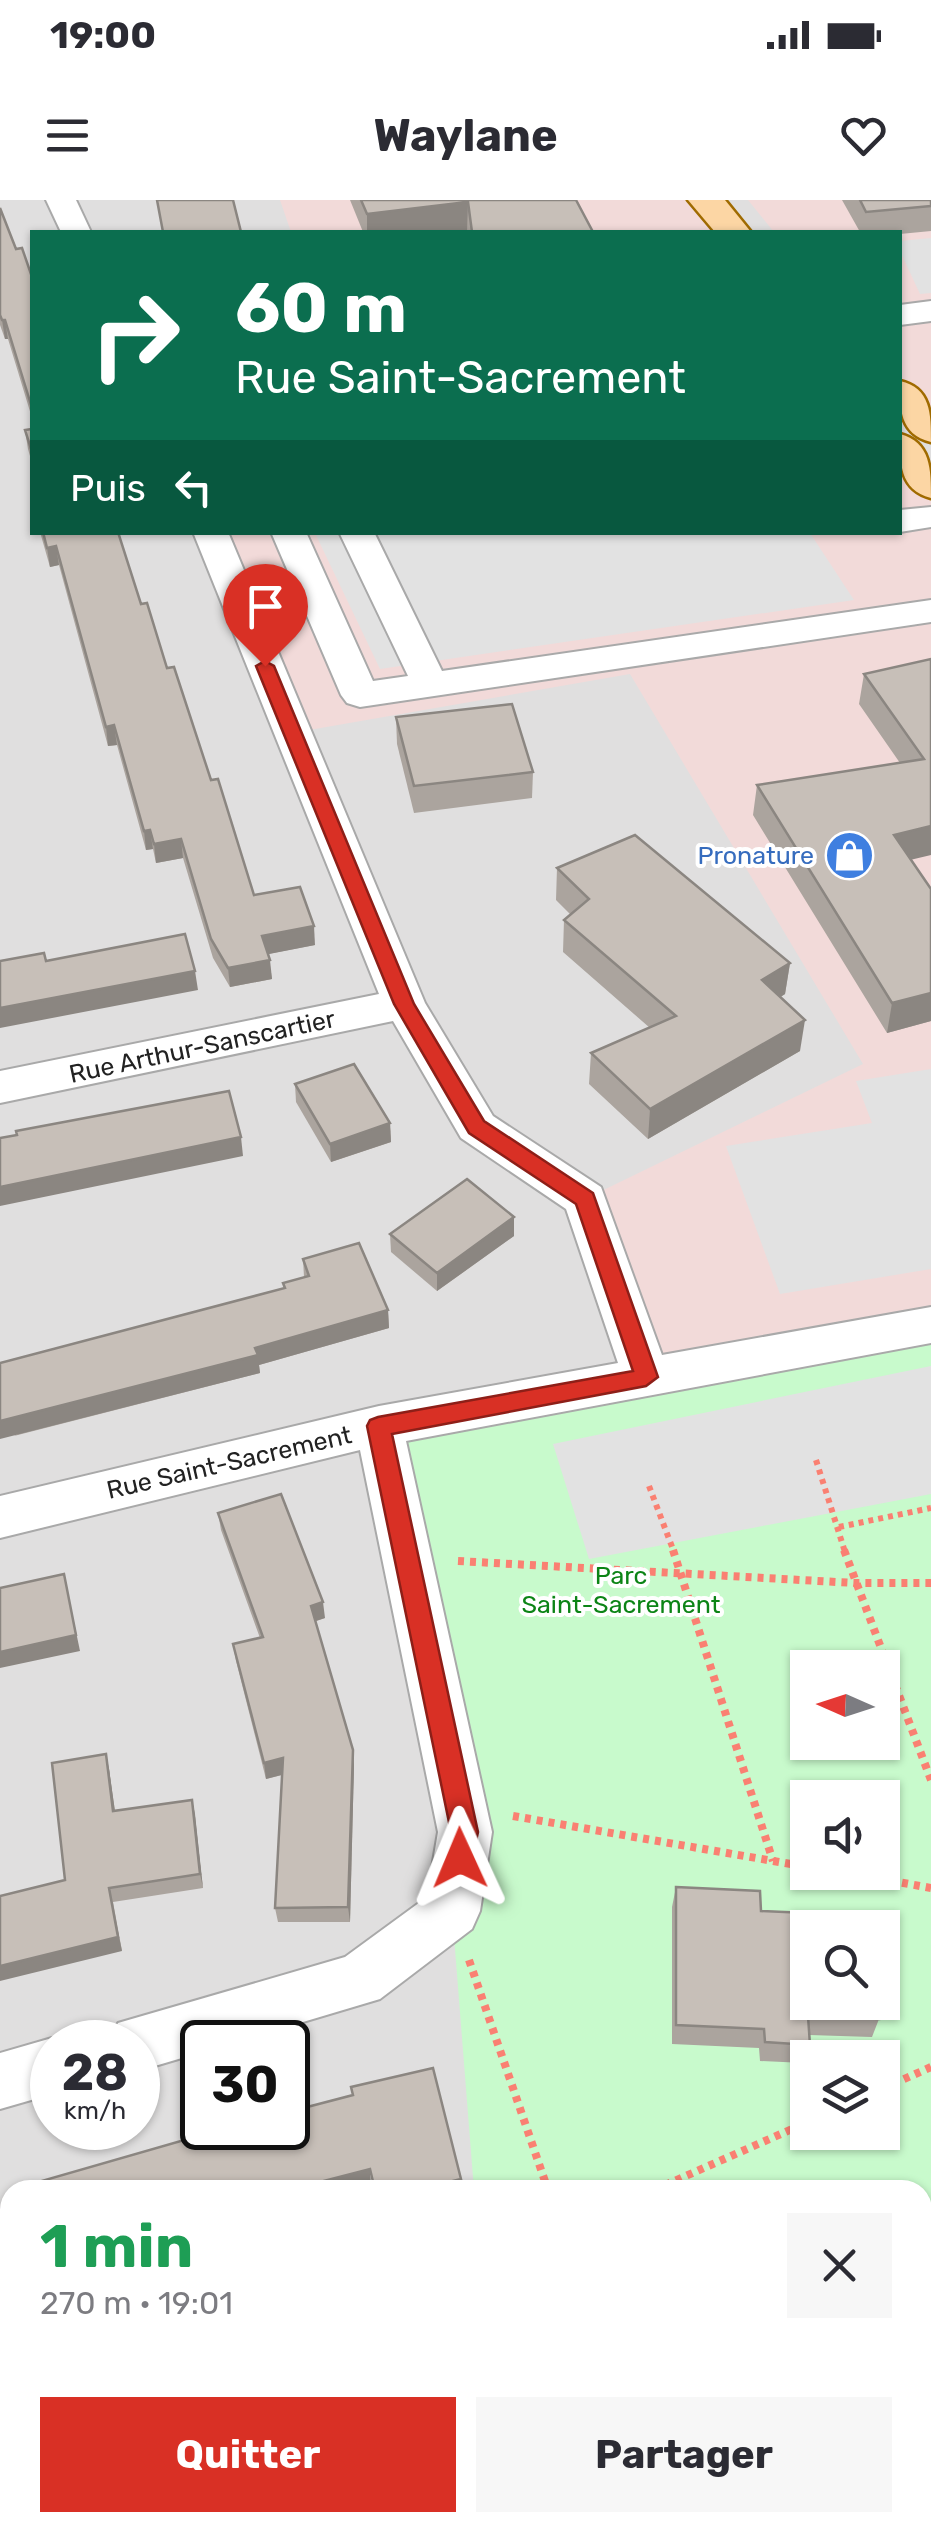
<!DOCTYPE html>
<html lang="fr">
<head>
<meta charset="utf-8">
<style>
  body { margin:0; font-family:Rubik,sans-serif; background:#f7f7f7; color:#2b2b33; height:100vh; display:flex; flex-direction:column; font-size:38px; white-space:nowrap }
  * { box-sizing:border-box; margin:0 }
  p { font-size:32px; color:#7c7c81 }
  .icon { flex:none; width:55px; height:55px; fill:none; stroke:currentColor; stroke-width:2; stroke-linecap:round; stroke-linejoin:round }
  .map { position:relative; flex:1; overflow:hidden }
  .side { position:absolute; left:0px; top:1980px; width:932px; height:352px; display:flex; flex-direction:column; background:#fff; border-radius:30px 30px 0 0; box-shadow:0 2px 8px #0004 }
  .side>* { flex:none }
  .hud { position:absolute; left:30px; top:30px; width:872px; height:305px; border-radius:0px; box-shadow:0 2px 8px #0004; background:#0b6e4f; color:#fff; overflow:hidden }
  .needle { width:65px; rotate:273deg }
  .tools { position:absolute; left:790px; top:1450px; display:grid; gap:20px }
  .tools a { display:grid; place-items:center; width:110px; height:110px; border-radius:0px; background:#fff; box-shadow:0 2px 8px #0004; font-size:50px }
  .speed { position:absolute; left:30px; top:1820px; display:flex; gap:20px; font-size:50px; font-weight:700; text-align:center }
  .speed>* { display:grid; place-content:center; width:130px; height:130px; border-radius:50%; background:#fff; box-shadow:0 2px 8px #0004; line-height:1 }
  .speed small { font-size:25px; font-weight:400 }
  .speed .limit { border:5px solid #111; border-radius:15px; background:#fff; color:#111 }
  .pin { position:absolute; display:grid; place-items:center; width:85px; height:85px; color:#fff; margin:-102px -42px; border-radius:50% 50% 50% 0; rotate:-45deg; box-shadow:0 0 10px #0007 }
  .pin .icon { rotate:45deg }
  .me { position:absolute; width:110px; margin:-55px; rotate:359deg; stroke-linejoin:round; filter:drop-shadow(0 0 8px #0008) }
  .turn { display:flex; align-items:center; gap:35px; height:210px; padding:0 40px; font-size:45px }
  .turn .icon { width:130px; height:130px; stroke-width:2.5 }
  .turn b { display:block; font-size:70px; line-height:85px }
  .then { display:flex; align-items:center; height:95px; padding:0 40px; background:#0003; gap:20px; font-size:38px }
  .round { display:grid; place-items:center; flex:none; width:105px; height:105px; border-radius:0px; background:#f7f7f7 }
  .head { display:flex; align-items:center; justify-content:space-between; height:170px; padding:0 40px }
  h1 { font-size:60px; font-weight:700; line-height:75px; color:#1e9e55 }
  .primary-button { display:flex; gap:20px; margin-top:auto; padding:20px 40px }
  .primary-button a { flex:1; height:115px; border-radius:0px; background:#d93025; color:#fff; font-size:40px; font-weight:700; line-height:115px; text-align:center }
  .primary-button a+a { background:#f7f7f7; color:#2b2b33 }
  .status { display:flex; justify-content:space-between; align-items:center; height:70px; padding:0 50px; background:#fff; direction:ltr }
  .status svg { height:28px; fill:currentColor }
  header { display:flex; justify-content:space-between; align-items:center; height:130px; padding:0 40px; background:#fff; font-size:45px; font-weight:700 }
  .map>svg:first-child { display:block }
  .residential { fill:#e0dfdf; fill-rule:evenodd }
  .commercial { fill:#f2dad9 }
  .park { fill:#c8facc; fill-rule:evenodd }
  .parking { fill:#e2e2e2 }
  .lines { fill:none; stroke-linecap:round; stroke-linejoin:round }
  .minor-casing { stroke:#a9a9a9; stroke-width:4 }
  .major-casing { stroke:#a06b00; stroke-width:5 }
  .path-far1 { stroke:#fa8072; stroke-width:6; stroke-dasharray:5 5; stroke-linecap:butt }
  .path { stroke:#fa8072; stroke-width:8; stroke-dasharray:6 6; stroke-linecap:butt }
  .minor { fill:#fff; fill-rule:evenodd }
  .major { fill:#fcd6a4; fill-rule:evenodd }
  .wall { fill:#aba49e }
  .shaded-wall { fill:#8b8681 }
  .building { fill:#c7bfb8; stroke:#8b8681; stroke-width:2.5 }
  .route { fill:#d93025; stroke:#8d1f18; stroke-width:2.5 }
  .labels { text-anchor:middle; stroke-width:8; stroke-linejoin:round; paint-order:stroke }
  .shop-label { font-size:25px; fill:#366cbe; stroke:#fff; text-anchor:end }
  .street-label { font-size:25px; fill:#222; stroke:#fff }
  .park-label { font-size:25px; fill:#0c8416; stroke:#fff }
</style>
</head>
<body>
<div class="status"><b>19:00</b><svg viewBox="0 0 49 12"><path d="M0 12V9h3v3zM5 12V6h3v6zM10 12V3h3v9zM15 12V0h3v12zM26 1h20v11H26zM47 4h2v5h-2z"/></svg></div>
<header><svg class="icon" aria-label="menu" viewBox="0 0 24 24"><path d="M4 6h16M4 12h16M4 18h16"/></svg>Waylane<svg class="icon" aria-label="heart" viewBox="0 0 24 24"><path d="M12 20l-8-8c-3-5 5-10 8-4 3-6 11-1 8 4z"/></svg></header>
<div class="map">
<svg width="931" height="2331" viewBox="0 0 931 2331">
  <rect width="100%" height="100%" fill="#f2efe9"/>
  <!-- residential -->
  <path class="residential" d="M0 0H931V1125L465 1632 475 1990H10V2322H922L923 2300 931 2331H0ZM32 32H900V332H32ZM52 1842H138V1928H52ZM202 1842H288V1928H202Z"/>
  <!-- commercial -->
  <g class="commercial">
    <polygon points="280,0 706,0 733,32 291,32"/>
    <polygon points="748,0 931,0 931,230 900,192 900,32 774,32"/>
    <polygon points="900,246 931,286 931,1111 646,1177 585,999 863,864 630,474 292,533 210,333 900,332"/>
  </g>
  <!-- park -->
  <path class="park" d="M931 1125V2326L922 2306V1990H474L452 1711 379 1226ZM808 1468H882V1542H808ZM808 1598H882V1672H808ZM808 1728H882V1802H808ZM808 1858H882V1932H808Z"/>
  <!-- parking -->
  <g class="parking">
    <polygon points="931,38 931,93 920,94 900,51 900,41"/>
    <polygon points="315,333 810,333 854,400 380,469"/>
    <polygon points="931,869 931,1069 780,1094 726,946 872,923 856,881"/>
    <polygon points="931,1166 931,1294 589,1359 553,1244"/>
  </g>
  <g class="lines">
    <defs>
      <g id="minor">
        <polygon points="46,0 76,0 91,32 61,32"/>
        <polygon points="931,101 931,121 900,125 900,105"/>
        <polygon points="931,307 931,327 900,332 900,310"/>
        <polygon points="193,332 228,332 425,803 493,916 601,987 662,1155 931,1107 931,1143 406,1241 492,1632 480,1711 472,1729 380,1799 236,1842 202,1842 202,1852 138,1871 138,1842 109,1842 118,1823 345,1757 427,1697 438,1632 360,1250 0,1338 0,1296 379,1206 618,1163 566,1009 461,938 393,821 0,903 0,871 379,794"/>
        <polygon points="271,332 306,332 373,481 408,476 339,332 374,332 442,471 931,400 931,422 360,507 347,503 341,495"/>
        <polygon points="52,1838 64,1842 52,1842 52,1894 0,1909 0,1853"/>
      </g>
      <g id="major">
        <polygon points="688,0 725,0 751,32 715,32"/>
        <path d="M900 181C931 188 931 214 931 242 899 234 900 208 900 181Z"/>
        <path d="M900 234C931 242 931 270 931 298 899 290 900 262 900 234Z"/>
      </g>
    </defs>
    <!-- minor casing -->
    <use href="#minor" class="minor-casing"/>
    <!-- major casing -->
    <use href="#major" class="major-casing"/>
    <!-- path-far1 -->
    <g class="path-far1">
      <polyline points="816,1260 845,1352"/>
      <polyline points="649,1286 674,1352"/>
      <polyline points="839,1327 931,1308"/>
    </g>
    <!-- path -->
    <g class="path">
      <polyline points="673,1350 773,1661"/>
      <polyline points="844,1350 931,1580"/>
      <polyline points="458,1361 855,1383 931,1383"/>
      <polyline points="513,1616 808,1667"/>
      <polyline points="843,1672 931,1688"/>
      <polyline points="469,1760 548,1990"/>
      <polyline points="882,1889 931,1867"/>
      <polyline points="654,1990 808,1922"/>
      <polyline points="517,2322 518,2331"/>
    </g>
    <!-- minor -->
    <use href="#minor" class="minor"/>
    <!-- major -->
    <use href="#major" class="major"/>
  </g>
  <!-- wall -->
  <g class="wall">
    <polygon points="350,0 576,0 593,32 363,32"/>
    <polygon points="842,0 931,0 931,31 900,34 900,32 860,32"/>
    <polygon points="0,8 16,49 32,77 32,218 8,139 5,139 0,125"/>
    <polygon points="32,229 32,263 28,249 25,230"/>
    <polygon points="40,332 118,332 141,404 211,580 254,695 315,745 268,754 272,779 230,787 213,758 183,658 156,663 153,649 146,650 117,545 108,546 59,365 50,367"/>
    <polygon points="931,459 931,654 911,659 931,689 931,821 887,833 753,615 757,585 900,563 859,504 864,474"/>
    <polygon points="396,517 533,572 532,598 414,613 397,544"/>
    <polygon points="557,668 790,763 785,794 780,797 800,851 648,939 589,884 591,853 650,828 563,752 564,720 571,715 556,700"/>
    <polygon points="295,884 390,923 391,942 331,962 296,902"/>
    <polygon points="390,1034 514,1036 437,1091 391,1052"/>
    <polygon points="303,1059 388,1110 389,1128 259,1165 260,1173 14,1236 284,1089 283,1083 304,1077"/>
    <polygon points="218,1313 325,1418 316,1421 354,1565 350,1722 278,1722 275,1708 282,1575 266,1579 236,1461 233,1444 260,1438 221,1330"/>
    <polygon points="109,1569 115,1611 192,1600 203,1688 113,1702 122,1751 65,1680"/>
    <polygon points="676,1687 879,1819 872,1837 809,1835 810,1845 804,1863 760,1861 759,1848 672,1844 672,1707"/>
  </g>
  <!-- shaded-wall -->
  <g class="shaded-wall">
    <polygon points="468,2 467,32 367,32 367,14"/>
    <polygon points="2,120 5,120 8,139 5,139"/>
    <polygon points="56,346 59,365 50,367 47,348"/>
    <polygon points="114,525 117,545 108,546 106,527"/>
    <polygon points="931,626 931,655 889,665 894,635"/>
    <polygon points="150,630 153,649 146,650 144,631"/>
    <polygon points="181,639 183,658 156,663 154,644"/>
    <polygon points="314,726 315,745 264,755 262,736"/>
    <polygon points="270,760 272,779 230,787 228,768"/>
    <polygon points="790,763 785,794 758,812 762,780"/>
    <polygon points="195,771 198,790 0,828 0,808"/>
    <polygon points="931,793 931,821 887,833 892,803"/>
    <polygon points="805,820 800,851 648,939 650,909"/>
    <polygon points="390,923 391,942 331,962 330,944"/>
    <polygon points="241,937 243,956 0,1006 0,987"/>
    <polygon points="514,1017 514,1036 437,1091 437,1073"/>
    <polygon points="388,1110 389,1128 259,1165 260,1173 0,1239 0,1221"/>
    <polygon points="64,1374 80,1451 0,1468 0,1452"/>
    <polygon points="323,1402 325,1418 313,1422 311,1406"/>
    <polygon points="353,1550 354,1565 350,1722 348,1707"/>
    <polygon points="106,1554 109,1569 117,1626 113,1611"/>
    <polygon points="283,1558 285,1574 266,1579 264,1563"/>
    <polygon points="192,1600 195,1614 203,1688 200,1674"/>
    <polygon points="109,1688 122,1751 0,1781 0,1766"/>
    <polygon points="370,1969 371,1984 347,1990 289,1990"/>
    <polygon points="461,1979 461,1990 417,1990"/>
  </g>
  <!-- building -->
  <g class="building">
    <polygon points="157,0 233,0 241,32 163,32"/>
    <polygon points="361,0 576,0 593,32 472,32 468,2 367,14"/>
    <polygon points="860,0 931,0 931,6 866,12"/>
    <polygon points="0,8 16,49 22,48 32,77 32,208 5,120 2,120 0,115"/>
    <polygon points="32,229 32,252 25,230"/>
    <polygon points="43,332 118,332 141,404 147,403 167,468 174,467 211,580 218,579 254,695 300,687 314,726 262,736 270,760 228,768 211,739 181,639 154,644 150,630 144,631 114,525 106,527 56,346 47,348"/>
    <polygon points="931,459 931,626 894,635 931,689 931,793 892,803 757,585 924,559 864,474"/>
    <polygon points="512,504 533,572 414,586 396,517"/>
    <polygon points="635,635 790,763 762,780 805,820 650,909 591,853 676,816 564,720 589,699 557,668"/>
    <polygon points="185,734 195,771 0,808 0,761 44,753 46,761"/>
    <polygon points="354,864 390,923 330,944 295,884"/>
    <polygon points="229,891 241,937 0,987 0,938 17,935 16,931"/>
    <polygon points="467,979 514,1017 437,1073 390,1034"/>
    <polygon points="359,1043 388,1110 255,1148 258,1155 0,1221 0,1163 285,1088 283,1083 309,1076 303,1059"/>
    <polygon points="281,1294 323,1402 311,1406 353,1550 348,1707 275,1708 283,1558 264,1563 233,1444 263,1437 218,1313"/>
    <polygon points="64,1374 76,1435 0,1452 0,1388"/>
    <polygon points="106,1554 113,1611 192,1600 200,1674 109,1688 118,1737 0,1766 0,1696 65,1680 52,1563"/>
    <polygon points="676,1687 760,1691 761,1711 874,1716 874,1728 808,1728 808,1802 878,1802 879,1819 808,1816 810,1845 765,1842 764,1829 676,1825"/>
    <polygon points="433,1868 461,1979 417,1990 375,1990 370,1969 289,1990 40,1990 38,1982 226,1928 228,1928 230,1948 262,1947 263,1928 288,1928 288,1912 353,1895 351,1887"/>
    <polygon points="303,2322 462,2322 464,2331 278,2331"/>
    <polygon points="597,2322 733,2322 730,2331 593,2331"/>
  </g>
  <!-- route -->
  <polygon class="route" points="265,461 274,466 414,804 484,921 593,993 658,1177 646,1186 392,1234 478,1632 470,1667 460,1671 451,1667 447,1658 451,1632 367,1226 370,1220 378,1217 633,1171 576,1004 469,933 394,804 256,466"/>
  <!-- icons -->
  <defs>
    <symbol id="shop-disc" viewBox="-11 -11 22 22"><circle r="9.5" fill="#3f7fe0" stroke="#fff"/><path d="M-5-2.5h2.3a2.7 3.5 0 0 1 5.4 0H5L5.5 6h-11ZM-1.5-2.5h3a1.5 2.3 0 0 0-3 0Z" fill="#fff"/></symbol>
  </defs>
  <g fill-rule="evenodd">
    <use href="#shop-disc" x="822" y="628" width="55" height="55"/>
  </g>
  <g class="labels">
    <!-- shop labels -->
    <g class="shop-label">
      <text x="814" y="664">Pronature</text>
    </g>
    <!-- street labels -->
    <g class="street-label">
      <text transform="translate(202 846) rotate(-12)" y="9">Rue Arthur-Sanscartier</text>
      <text transform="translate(229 1262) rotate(-13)" y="9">Rue Saint-Sacrement</text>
    </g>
    <!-- park labels -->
    <g class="park-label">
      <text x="621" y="1384">Parc<tspan x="621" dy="29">Saint-Sacrement</tspan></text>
    </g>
  </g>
</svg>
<div class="tools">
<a><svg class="needle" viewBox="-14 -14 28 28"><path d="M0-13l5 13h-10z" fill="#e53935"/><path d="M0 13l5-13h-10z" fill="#7c7c81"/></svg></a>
<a><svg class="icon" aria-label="sound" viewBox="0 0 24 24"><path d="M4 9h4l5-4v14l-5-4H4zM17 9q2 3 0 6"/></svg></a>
<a><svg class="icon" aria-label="search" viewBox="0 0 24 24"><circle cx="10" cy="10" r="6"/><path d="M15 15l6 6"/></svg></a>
<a><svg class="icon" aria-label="layers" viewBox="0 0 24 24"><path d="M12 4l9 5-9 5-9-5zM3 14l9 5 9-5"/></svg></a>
</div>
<div class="speed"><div>28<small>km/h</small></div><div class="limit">30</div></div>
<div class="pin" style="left:265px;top:466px;background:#d93025"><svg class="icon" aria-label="arrive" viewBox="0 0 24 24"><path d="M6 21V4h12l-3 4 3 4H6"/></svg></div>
<svg class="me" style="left:460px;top:1658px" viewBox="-20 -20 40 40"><path d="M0-17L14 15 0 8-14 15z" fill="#d93025" stroke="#fff" stroke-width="4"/></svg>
<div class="hud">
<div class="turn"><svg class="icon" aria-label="right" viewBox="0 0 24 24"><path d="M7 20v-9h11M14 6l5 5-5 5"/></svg><div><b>60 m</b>Rue Saint-Sacrement</div></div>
<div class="then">Puis<svg class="icon" aria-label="left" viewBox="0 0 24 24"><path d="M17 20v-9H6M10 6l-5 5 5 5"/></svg></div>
</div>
<section class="side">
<div class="head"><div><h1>1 min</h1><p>270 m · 19:01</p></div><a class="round"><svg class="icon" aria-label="close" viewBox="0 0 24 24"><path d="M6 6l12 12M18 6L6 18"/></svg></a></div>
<div class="primary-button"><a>Quitter</a><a>Partager</a></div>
</section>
</div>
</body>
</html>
